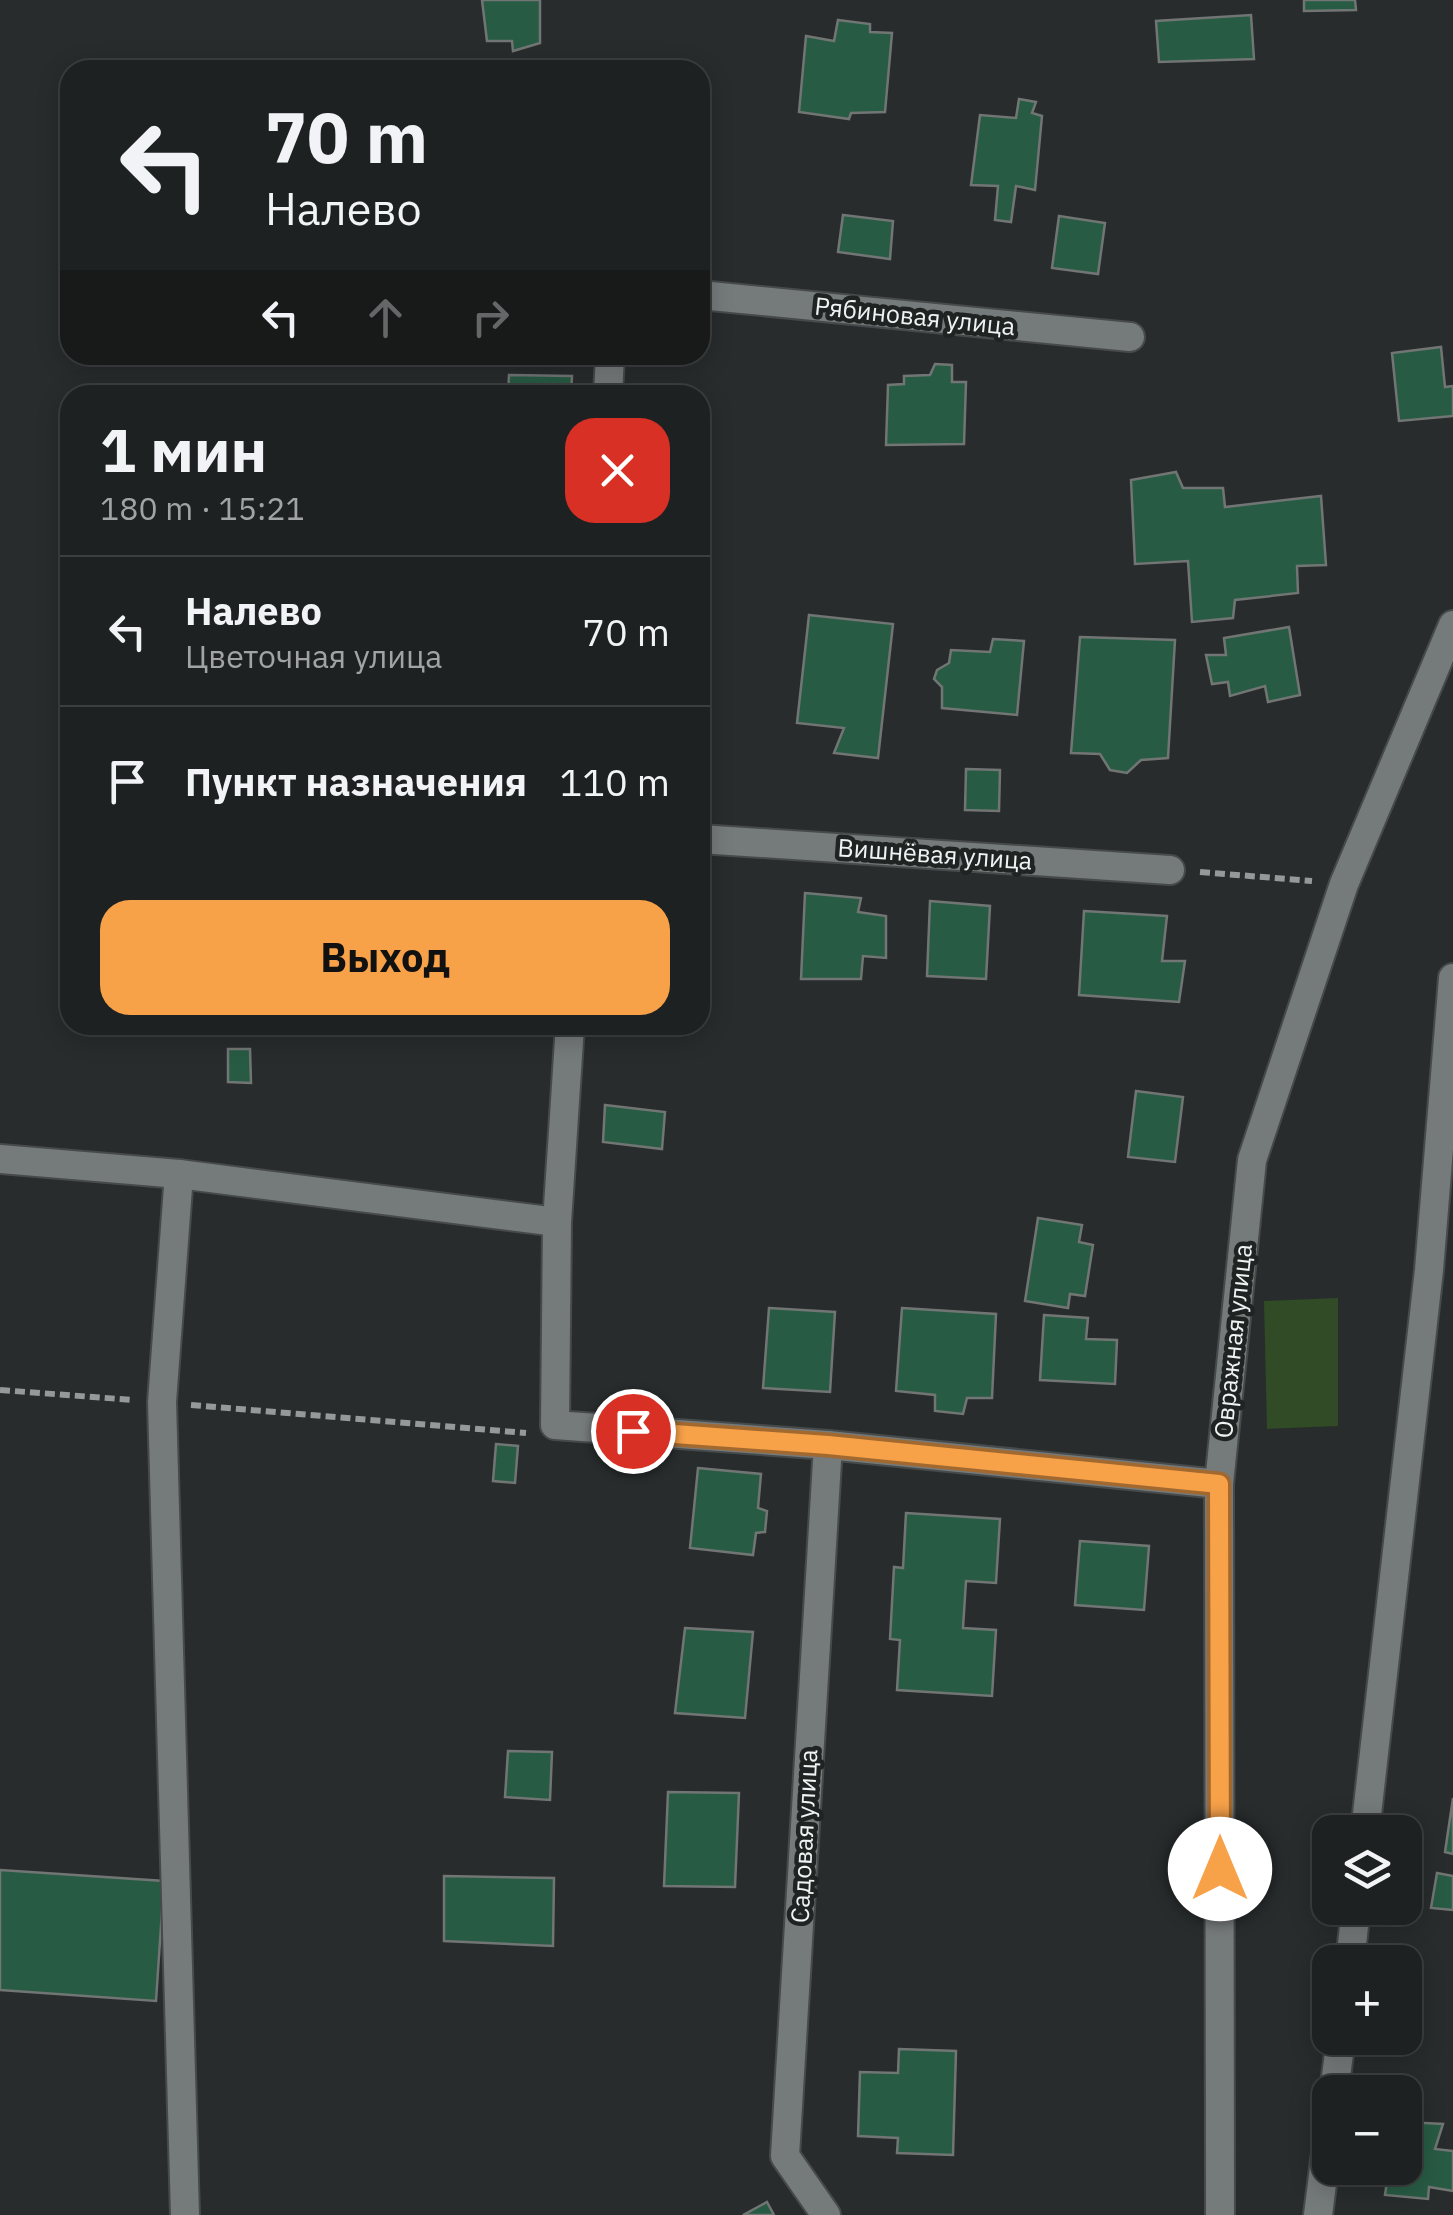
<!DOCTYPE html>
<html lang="ru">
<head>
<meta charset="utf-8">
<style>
  body { margin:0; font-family:"IBM Plex Sans",sans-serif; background:#2b2e2e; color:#f1f3f6; height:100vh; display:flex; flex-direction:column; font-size:38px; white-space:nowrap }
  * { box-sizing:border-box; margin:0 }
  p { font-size:32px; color:#a1a3a5 }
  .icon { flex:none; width:55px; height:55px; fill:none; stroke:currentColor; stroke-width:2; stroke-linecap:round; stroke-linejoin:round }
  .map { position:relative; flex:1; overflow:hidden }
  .sheet { position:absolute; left:60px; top:385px; width:650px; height:650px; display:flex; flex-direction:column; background:#1e2121; border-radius:30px; box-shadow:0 5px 25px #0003,0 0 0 2px #3c3e3f }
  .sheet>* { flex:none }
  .top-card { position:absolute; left:60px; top:60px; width:650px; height:305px; border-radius:30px; box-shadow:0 5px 25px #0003,0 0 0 2px #3c3e3f; background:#1e2121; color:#f1f3f6; overflow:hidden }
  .controls { position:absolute; left:1312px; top:1815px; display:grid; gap:20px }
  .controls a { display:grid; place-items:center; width:110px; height:110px; border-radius:20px; background:#1e2121; box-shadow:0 5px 25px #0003,0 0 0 2px #3c3e3f; font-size:50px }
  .pin { position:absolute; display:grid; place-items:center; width:85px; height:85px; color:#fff; margin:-42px; border:5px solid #fff; border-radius:50%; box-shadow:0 2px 10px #0007 }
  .me { position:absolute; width:110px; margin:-55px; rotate:0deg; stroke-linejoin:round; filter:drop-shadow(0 0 8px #0008) }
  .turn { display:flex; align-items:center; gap:35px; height:210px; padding:0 40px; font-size:45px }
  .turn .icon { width:130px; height:130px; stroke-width:2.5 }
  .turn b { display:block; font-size:70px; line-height:85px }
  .lanes { display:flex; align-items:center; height:95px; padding:0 40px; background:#0003; justify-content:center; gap:50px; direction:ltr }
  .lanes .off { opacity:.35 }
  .round { display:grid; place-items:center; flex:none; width:105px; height:105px; border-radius:30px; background:#2b2e2e }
  .summary { display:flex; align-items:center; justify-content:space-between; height:170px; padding:0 40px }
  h1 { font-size:60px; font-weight:700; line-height:75px }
  .action { display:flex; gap:20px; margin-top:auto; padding:20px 40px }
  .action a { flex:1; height:115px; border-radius:30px; background:#f7a149; color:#111; font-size:40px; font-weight:700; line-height:115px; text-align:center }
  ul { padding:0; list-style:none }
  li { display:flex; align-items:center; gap:30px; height:150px; padding:0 40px; border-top:2px solid #3c3e3f }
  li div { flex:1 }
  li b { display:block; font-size:38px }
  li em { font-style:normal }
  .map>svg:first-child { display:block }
  .green { fill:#314b26 }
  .building { fill:#285b44; stroke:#717573; stroke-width:2.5 }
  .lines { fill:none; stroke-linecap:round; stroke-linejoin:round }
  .minor-casing { stroke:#474a4a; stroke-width:32 }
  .path { stroke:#959999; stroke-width:6; stroke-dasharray:10 5; stroke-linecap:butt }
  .minor { stroke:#757a7a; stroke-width:28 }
  .route-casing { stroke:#a1692f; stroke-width:25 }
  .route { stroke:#f7a149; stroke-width:18 }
  .labels { text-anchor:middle; stroke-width:9; stroke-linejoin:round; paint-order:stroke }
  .street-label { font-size:25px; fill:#f0f3f3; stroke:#1f2322 }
</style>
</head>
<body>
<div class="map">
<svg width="1453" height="2215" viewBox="0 0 1453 2215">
  <rect width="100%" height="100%" fill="#282c2c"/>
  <!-- green -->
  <polygon class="green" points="1338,1298 1338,1426 1267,1429 1264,1301"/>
  <!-- building -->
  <g class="building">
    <polygon points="482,0 540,0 540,43 513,51 512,41 487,41"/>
    <polygon points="1304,0 1355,0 1356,10 1304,11"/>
    <polygon points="1251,15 1254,59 1159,62 1156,21"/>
    <polygon points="838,20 870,24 870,32 892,33 885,112 851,113 849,119 799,112 806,36 834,41"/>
    <polygon points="1019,99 1036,102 1032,113 1042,116 1035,190 1016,186 1011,222 995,220 998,186 971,185 980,115 1016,118"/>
    <polygon points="843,215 893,221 890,259 838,252"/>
    <polygon points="1059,216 1105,223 1098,274 1052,268"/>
    <polygon points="1441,347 1445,387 1453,386 1453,416 1399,421 1392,353"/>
    <polygon points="935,364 952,365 952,382 966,382 964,444 886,445 888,385 904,384 904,376 930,375"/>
    <polygon points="509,375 572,376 571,395 508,395"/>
    <polygon points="1176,472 1183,488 1223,488 1225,507 1321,496 1326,565 1297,566 1298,593 1235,600 1233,618 1192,622 1188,561 1135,564 1131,480"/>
    <polygon points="809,615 893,624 878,758 834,753 844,728 797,723"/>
    <polygon points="1289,627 1300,695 1268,702 1265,686 1230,696 1228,682 1212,684 1206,655 1226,655 1224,638"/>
    <polygon points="1080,637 1175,640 1168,758 1141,760 1127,773 1110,770 1100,754 1071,753"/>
    <polygon points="993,639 1024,641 1017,715 942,708 942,687 934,679 937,670 949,663 951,650 990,652"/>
    <polygon points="966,769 1000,770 999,811 965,810"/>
    <polygon points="805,893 861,898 858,912 886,916 886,958 863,956 861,979 801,979"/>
    <polygon points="930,901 990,906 986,979 927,976"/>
    <polygon points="1084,911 1167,916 1162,961 1185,961 1179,1002 1079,995"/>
    <polygon points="228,1049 250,1049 251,1083 228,1082"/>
    <polygon points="1136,1091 1183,1097 1175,1162 1128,1157"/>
    <polygon points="605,1105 665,1112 662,1149 603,1142"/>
    <polygon points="1038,1218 1082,1225 1079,1242 1093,1245 1085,1296 1070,1294 1068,1308 1025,1301"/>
    <polygon points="769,1308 835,1312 830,1392 763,1388"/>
    <polygon points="902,1308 996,1314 992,1398 967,1398 963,1414 935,1411 935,1395 896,1391"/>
    <polygon points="1044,1315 1088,1318 1086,1339 1117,1340 1115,1384 1040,1380"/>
    <polygon points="496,1444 518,1446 515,1483 493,1481"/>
    <polygon points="698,1468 761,1474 758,1508 767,1511 765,1532 756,1533 753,1555 690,1548"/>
    <polygon points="906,1513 1000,1519 996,1583 966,1581 963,1628 996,1630 992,1696 897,1690 900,1640 890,1639 894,1567 903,1568"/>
    <polygon points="1080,1541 1149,1546 1144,1610 1075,1605"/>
    <polygon points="685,1628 753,1632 745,1718 675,1713"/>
    <polygon points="508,1751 552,1752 550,1800 505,1797"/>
    <polygon points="668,1792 739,1793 735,1887 664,1886"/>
    <polygon points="1453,1798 1453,1854 1445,1852"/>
    <polygon points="0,1870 164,1881 156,2001 0,1990"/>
    <polygon points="1437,1873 1453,1876 1453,1910 1431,1908"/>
    <polygon points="444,1876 554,1878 553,1946 444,1941"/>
    <polygon points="899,2049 956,2051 953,2155 897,2153 898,2138 858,2136 860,2072 898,2073"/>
    <polygon points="1405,2122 1443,2124 1435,2149 1453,2151 1453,2191 1429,2187 1428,2199 1385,2195 1389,2168 1405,2168"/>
    <polygon points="767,2202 774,2215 743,2215"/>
  </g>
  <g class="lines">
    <defs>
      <g id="minor">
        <polyline points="700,295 1130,337"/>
        <polyline points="608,395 610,355"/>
        <polyline points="700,839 1170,870"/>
        <polyline points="570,1025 557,1222 555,1425 828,1445 1219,1484"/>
        <polyline points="0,1159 179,1174 557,1222"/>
        <polyline points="179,1174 162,1402 185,2215"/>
        <polyline points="1365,1832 1429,1270 1453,978"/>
        <polyline points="1350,1962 1356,1908"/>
        <polyline points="1334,2092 1341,2038"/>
        <polyline points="826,2215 785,2156 828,1445"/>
        <polyline points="1220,2215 1219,1484 1252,1160 1344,884 1453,625"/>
        <polyline points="1318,2215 1330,2121"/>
      </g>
    </defs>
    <!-- minor casing -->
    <use href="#minor" class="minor-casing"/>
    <!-- path -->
    <g class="path">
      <polyline points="1200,872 1312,881"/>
      <polyline points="0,1390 133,1400"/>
      <polyline points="191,1405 526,1433"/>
    </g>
    <!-- minor -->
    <use href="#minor" class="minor"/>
  </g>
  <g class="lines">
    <defs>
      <polyline id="route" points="633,1431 828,1445 1219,1484 1220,1869"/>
    </defs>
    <!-- route casing -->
    <use href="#route" class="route-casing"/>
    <!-- route -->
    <use href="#route" class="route"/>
  </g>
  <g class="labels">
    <!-- street labels -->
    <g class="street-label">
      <text transform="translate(915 316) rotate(6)" y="9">Рябиновая улица</text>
      <text transform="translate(935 854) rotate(4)" y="9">Вишнёвая улица</text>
      <text transform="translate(1233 1341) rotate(-84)" y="9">Овражная улица</text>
      <text transform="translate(804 1836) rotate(-87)" y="9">Садовая улица</text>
    </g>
  </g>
</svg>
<div class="controls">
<a><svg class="icon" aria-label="layers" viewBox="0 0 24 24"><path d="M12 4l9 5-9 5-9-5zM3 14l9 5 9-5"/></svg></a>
<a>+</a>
<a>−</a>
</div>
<div class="pin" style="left:633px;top:1431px;background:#d93025"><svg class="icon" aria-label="arrive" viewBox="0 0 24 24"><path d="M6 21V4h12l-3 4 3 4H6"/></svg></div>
<svg class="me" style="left:1220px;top:1869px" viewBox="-20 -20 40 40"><circle r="19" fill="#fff"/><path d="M0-13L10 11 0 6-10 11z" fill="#f7a149"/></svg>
<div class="top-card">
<div class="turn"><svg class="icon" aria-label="left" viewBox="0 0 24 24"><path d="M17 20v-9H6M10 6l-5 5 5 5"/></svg><div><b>70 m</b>Налево</div></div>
<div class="lanes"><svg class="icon" aria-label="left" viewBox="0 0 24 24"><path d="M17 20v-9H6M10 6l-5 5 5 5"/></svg><svg class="icon off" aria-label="ahead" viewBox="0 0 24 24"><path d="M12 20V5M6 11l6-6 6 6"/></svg><svg class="icon off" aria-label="right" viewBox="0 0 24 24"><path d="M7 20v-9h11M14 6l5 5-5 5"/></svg></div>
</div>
<section class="sheet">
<div class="summary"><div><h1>1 мин</h1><p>180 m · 15:21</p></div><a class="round" style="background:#d93025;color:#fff"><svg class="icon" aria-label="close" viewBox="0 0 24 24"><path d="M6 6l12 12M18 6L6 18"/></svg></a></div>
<ul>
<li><svg class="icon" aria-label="left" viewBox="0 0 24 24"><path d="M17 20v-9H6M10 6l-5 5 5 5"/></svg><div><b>Налево</b><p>Цветочная улица</p></div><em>70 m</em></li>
<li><svg class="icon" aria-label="arrive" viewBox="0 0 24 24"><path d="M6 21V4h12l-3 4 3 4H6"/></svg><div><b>Пункт назначения</b></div><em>110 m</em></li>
</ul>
<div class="action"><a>Выход</a></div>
</section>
</div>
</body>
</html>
